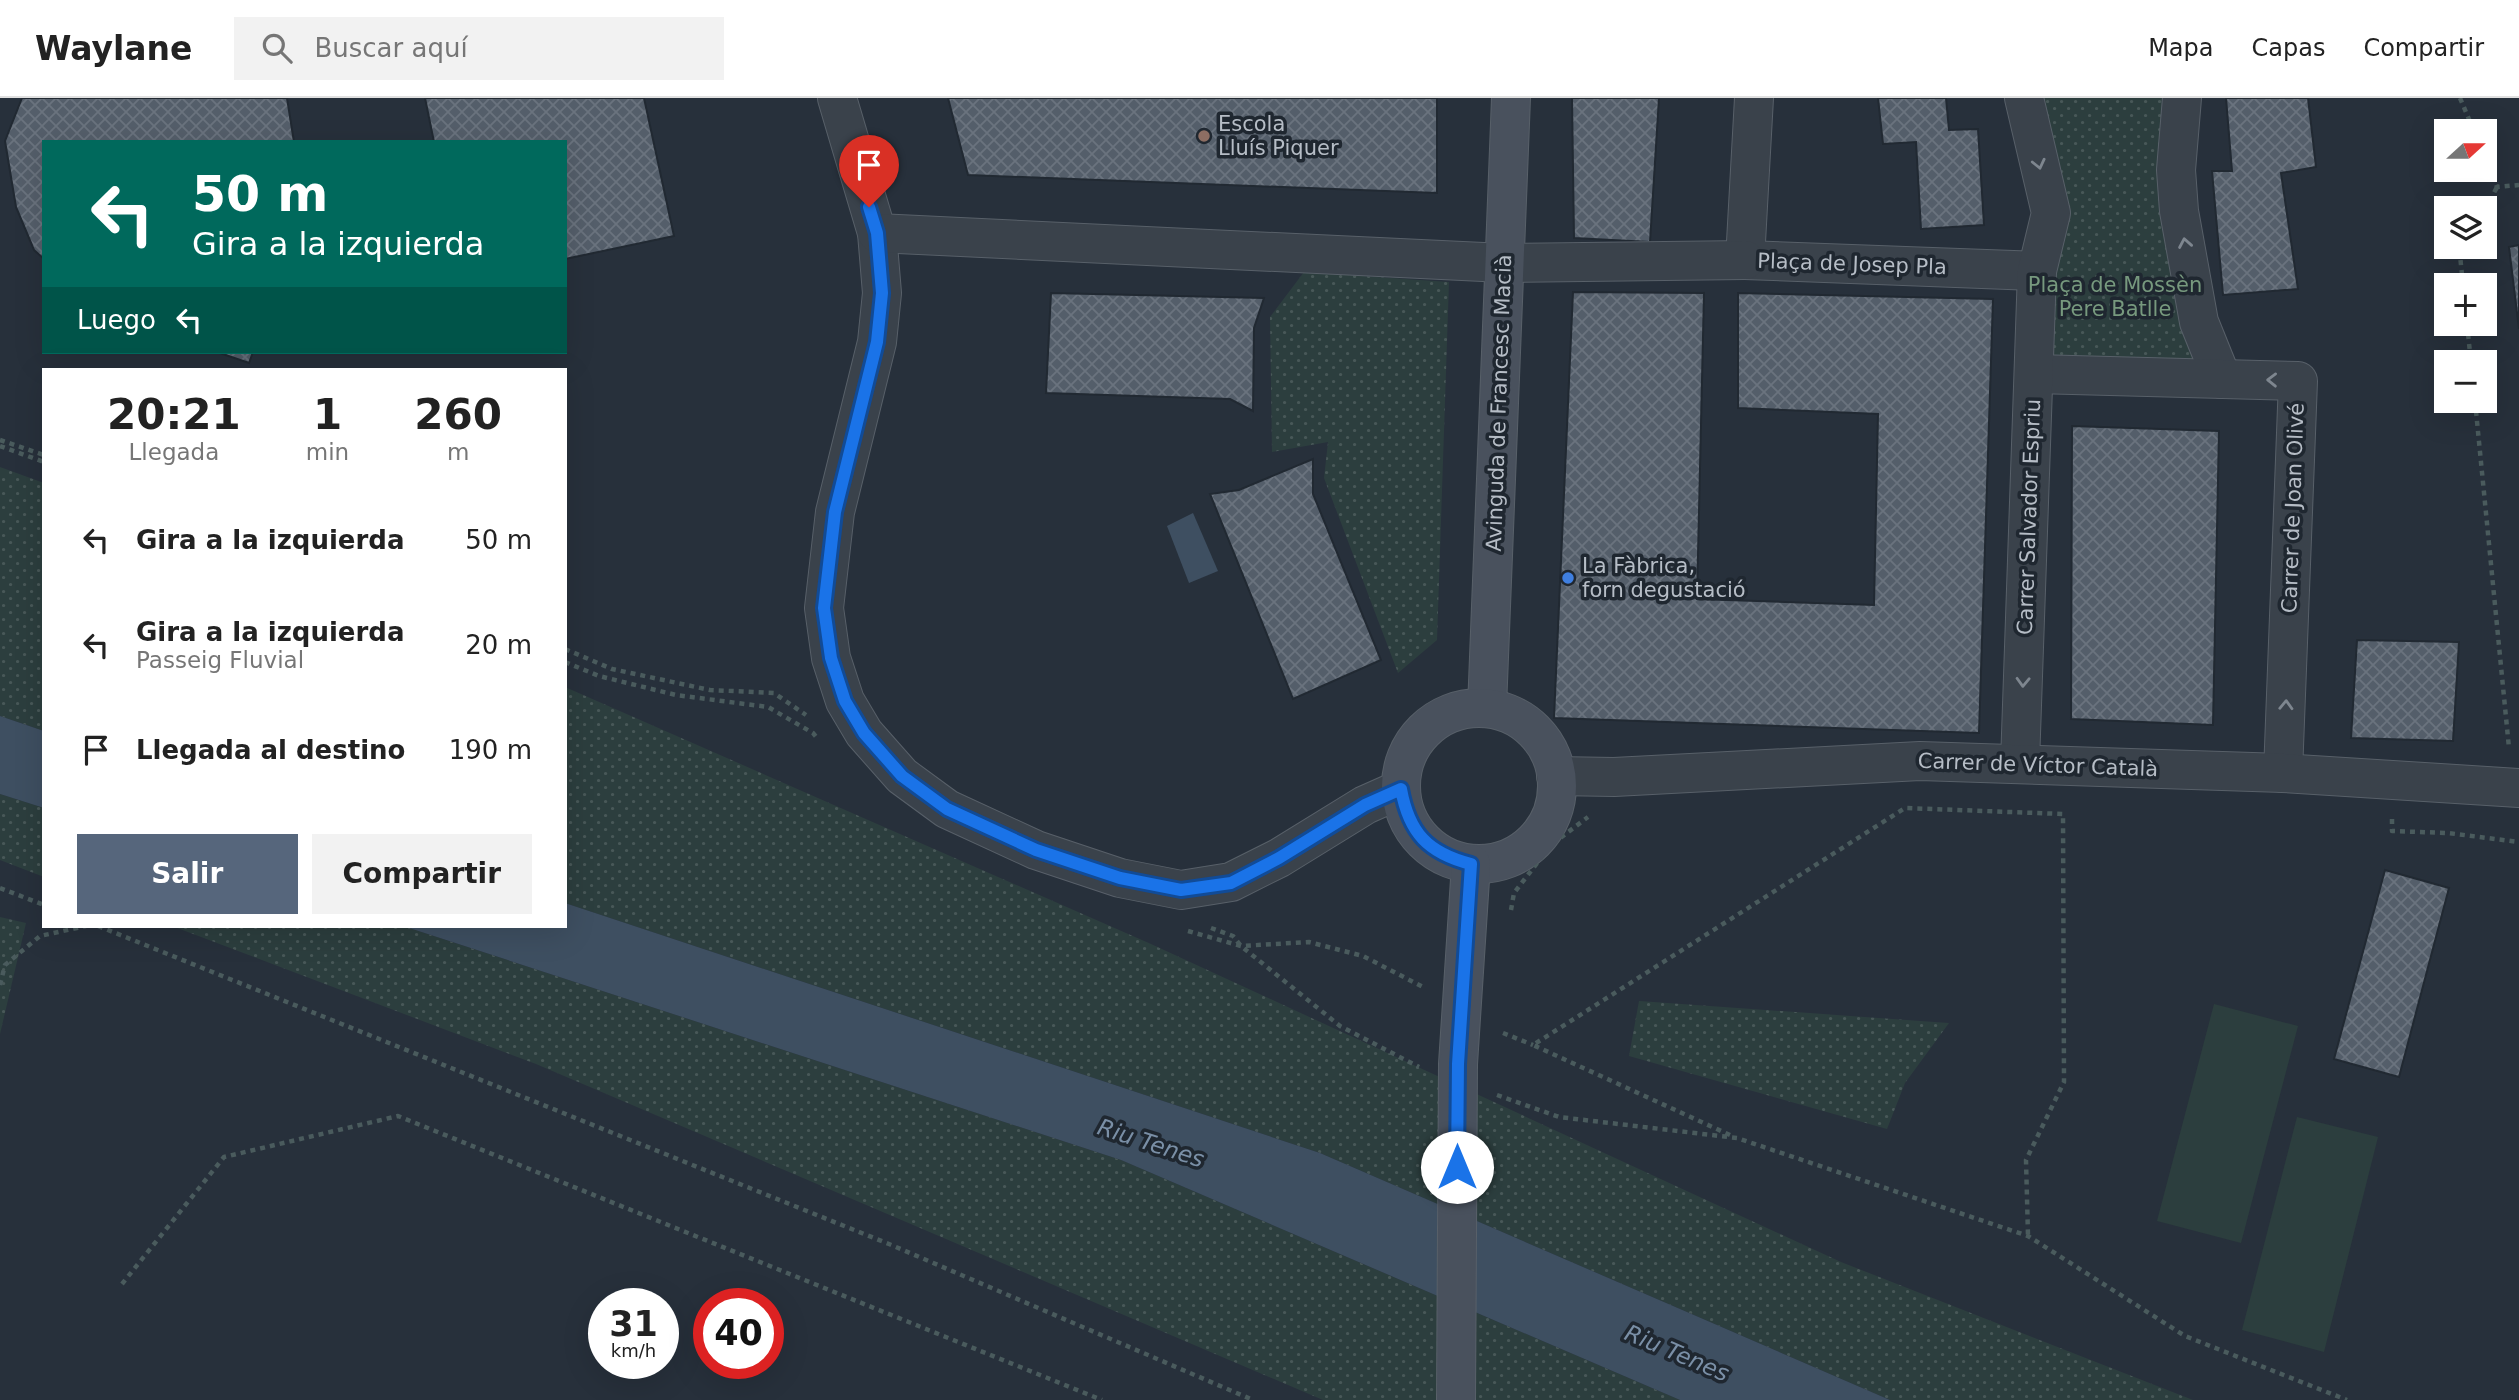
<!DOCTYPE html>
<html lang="es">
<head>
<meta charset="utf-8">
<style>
  body { margin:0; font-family:"DejaVu Sans",sans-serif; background:#f2f2f2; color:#222; height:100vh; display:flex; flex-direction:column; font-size:26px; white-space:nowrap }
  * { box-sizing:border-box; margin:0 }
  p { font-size:23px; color:#767676 }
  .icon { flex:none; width:38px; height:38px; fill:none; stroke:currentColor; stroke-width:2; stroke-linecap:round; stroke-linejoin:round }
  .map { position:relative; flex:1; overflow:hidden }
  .panel { position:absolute; left:42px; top:270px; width:525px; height:560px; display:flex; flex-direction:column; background:#fff; border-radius:0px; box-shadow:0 7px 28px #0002 }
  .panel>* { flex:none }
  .hud { position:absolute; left:42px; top:42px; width:525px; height:214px; border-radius:0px; box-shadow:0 7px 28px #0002; background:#00695c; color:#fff; overflow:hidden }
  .needle { width:46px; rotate:69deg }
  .fabs { position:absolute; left:2434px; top:21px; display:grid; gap:14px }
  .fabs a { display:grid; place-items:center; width:63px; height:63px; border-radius:0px; background:#fff; box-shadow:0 7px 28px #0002; font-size:35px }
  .speed { position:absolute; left:588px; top:1190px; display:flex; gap:14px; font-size:35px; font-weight:700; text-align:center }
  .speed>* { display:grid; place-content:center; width:91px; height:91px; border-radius:50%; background:#fff; box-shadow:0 7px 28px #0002; line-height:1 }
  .speed small { font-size:18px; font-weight:400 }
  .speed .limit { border:10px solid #d22; background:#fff; color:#111 }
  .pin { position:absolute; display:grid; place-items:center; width:60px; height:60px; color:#fff; margin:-72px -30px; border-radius:50% 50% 50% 0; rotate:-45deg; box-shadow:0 0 7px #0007 }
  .pin .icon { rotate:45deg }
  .me { position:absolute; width:77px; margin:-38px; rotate:0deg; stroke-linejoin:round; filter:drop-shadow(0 0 5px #0008) }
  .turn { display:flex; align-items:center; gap:24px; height:147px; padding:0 35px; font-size:32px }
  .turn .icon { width:91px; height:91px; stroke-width:2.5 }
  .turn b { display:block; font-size:49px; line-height:60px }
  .then { display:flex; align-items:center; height:66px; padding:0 35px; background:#0003; gap:14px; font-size:26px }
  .eta { display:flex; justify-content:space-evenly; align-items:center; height:119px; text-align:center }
  .eta b { font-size:42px; font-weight:600; line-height:49px }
  .button { display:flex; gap:14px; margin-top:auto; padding:14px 35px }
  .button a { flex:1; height:80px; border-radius:0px; background:#56667c; color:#fff; font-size:28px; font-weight:600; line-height:80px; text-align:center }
  .button a+a { background:#f2f2f2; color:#222 }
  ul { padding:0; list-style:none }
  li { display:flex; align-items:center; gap:21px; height:105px; padding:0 35px }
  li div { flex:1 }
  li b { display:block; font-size:26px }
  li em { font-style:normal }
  header { display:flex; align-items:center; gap:42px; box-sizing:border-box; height:98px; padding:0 35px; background:#fff; border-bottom:2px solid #e0e0e0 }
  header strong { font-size:33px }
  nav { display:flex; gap:38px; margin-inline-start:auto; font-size:24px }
  .search { width:490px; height:63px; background:#f2f2f2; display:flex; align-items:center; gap:18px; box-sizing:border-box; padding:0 24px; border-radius:0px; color:#767676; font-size:26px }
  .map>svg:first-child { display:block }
  .green { fill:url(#green-dots) }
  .pitch { fill:#2c3e3e }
  .water { fill:#3e4f61 }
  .building { fill:url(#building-cross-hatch); stroke:#212932; stroke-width:2 }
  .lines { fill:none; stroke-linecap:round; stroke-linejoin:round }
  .street-casing { stroke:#586069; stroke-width:40 }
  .secondary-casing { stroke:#586069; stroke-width:40 }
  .path { stroke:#4a5b5d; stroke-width:4.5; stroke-dasharray:5 5; stroke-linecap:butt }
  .street { stroke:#3a424b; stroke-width:38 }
  .secondary { stroke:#49515d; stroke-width:38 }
  .secondary-bridge-casing { stroke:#586069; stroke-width:40; stroke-linecap:butt }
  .secondary-bridge { stroke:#49515d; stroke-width:38 }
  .oneway { stroke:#7e868f }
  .route-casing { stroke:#114b97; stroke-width:18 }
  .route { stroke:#1a73e8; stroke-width:12 }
  .education-dot { fill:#8d6e63; stroke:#1f2730; stroke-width:2.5 }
  .shop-dot { fill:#3f7fe0; stroke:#1f2730; stroke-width:2.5 }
  .labels { text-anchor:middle; stroke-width:7; stroke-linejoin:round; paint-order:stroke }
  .poi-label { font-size:21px; fill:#b6bdc6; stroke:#1f2730; text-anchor:start }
  .street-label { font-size:21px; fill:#b6bdc6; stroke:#1f2730 }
  .park-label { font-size:21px; fill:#77997e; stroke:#1f2730 }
  .water-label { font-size:23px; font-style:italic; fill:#7a8fa6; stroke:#1f2730 }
</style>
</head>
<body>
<header>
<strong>Waylane</strong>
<div class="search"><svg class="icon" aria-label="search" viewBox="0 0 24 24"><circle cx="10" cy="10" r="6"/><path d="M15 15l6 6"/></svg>Buscar aquí</div>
<nav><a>Mapa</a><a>Capas</a><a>Compartir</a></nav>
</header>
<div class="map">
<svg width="2519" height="1302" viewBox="0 0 2519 1302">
  <defs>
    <pattern id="green-dots" width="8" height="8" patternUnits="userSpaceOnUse" patternTransform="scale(1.75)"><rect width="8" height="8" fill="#2c3e3e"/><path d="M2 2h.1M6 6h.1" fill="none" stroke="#485858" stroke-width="1.8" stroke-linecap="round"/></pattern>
    <pattern id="building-cross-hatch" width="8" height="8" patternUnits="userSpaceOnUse" patternTransform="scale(1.75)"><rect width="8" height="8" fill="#545e6a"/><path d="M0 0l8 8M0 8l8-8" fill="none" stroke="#6a737e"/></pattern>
  </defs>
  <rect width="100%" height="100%" fill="#27303b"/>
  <!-- green -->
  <g class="green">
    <polygon points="2024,0 2182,0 2176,72 2222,281 2035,276 2037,173"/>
    <polygon points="1304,174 1449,184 1437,542 1398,575 1324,380 1328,344 1272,354 1270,219"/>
    <polygon points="0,369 44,385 44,633 0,618"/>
    <polygon points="565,589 1151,846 1841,1164 2193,1302 1890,1302 1320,1055 565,805"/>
    <polygon points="0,696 44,710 44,779 0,762"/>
    <polygon points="0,819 26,825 0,936"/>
    <polygon points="172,828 403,828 1121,1062 1680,1302 1323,1302 536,966"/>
    <polygon points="1639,903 1949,925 1905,985 1887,1031 1629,958"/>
  </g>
  <!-- pitch -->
  <g class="pitch">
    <polygon points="2214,906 2298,928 2241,1145 2157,1123"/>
    <polygon points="2297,1019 2378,1039 2324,1254 2242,1232"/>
  </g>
  <!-- water -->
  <g class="water">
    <polygon points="1193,415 1218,473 1189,485 1167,428"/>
    <polygon points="0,618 44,633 44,710 0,696"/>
    <polygon points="565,805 1320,1055 1890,1302 1680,1302 1121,1062 403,828 565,828"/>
  </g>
  <!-- building -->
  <g class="building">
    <polygon points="22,0 287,0 294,44 44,44 44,161 34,152 16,109 5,43"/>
    <polygon points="425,0 644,0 674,138 565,161 565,44 434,44"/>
    <polygon points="948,0 1437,0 1437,95 968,77"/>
    <polygon points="1572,0 1659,0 1650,144 1574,140"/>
    <polygon points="1878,0 1946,0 1949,32 1978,31 1984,127 1921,131 1916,44 1883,46"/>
    <polygon points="2226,0 2308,0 2316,69 2281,75 2298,191 2223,197 2212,73 2232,73"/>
    <polygon points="2519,147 2519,231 2509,149"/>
    <polygon points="1573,194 1704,195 1697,501 1874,507 1878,316 1738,310 1738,195 1993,201 1979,635 1554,620"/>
    <polygon points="1051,195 1264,200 1254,230 1253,313 1230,301 1046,295"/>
    <polygon points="217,254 253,254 249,265"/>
    <polygon points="2072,328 2219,333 2213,627 2071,621"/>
    <polygon points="1313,361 1313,396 1381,562 1293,601 1210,396 1239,392"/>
    <polygon points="2357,542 2459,544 2453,643 2351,640"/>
    <polygon points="2385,772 2449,790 2399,979 2334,961"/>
  </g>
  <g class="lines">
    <defs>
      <g id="street">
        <polyline points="837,0 877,135 882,195 877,244 835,414 824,510 831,560 845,603 864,635 902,678 947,711 1036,752 1120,780 1181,792 1231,784 1279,760 1365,707 1401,691"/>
        <polyline points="1754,0 1745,162 2037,173"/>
        <polyline points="2182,0 2176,72 2179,113 2199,224 2222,281"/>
        <polyline points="877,135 1504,165 1745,162"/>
        <polyline points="2035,276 2298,283 2283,675"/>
        <polyline points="2020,665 2037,173 2051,115 2024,0"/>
        <polyline points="1556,678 1614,679 1920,663 2283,675 2519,690"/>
      </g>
      <g id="secondary">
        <polyline points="1487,610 1511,0"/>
        <circle cx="1479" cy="688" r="78"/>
        <polyline points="1458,966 1471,766"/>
      </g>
    </defs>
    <!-- street casing -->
    <use href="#street" class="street-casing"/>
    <!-- secondary casing -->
    <use href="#secondary" class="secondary-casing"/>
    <!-- path -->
    <g class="path">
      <polyline points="2460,0 2474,33"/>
      <polyline points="2485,59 2497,89 2519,87"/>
      <polyline points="2485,112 2497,89"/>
      <polyline points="2463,187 2460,157 2465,149"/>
      <polyline points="2467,226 2471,264"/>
      <polyline points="2475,303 2509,650"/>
      <polyline points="0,342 44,357"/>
      <polyline points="0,348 44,364"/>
      <polyline points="565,551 612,571 710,592 774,595 806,617"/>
      <polyline points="565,564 599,578 676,597 768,609 813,635 818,641"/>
      <polyline points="2392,721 2392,733 2448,735 2519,744"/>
      <polyline points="0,790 44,807"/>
      <polyline points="1511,812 1514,795 1551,747 1588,719"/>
      <polyline points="98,828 889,1146 1253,1302"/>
      <polyline points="1211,830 1233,838 1241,848 1340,928 1419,969"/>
      <polyline points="1188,833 1241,848 1309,844 1363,858 1423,889"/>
      <polyline points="0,887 5,867 40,838 86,828"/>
      <polyline points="1503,935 1533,947"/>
      <polyline points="1497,997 1559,1019 1737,1040 2028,1138 2185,1238 2347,1302"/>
      <polyline points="1730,1037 1533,947 1905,710 2063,716 2064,984 2026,1062 2028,1138"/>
      <polyline points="122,1186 224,1059 398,1018 1102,1302"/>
    </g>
    <!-- street -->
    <use href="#street" class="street"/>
    <!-- secondary -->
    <use href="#secondary" class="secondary"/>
    <defs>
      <polyline id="secondary-bridge" points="1456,1302 1458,966"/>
    </defs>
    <!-- secondary-bridge casing -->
    <use href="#secondary-bridge" class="secondary-bridge-casing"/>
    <!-- secondary-bridge -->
    <use href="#secondary-bridge" class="secondary-bridge"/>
  </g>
  <!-- one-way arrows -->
  <defs><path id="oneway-chevron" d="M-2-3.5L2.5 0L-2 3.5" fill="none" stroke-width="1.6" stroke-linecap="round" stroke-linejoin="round" transform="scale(1.75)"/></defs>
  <g class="oneway">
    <use href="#oneway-chevron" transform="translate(2039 66) rotate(77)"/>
    <use href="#oneway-chevron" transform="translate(2185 145) rotate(-100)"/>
    <use href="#oneway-chevron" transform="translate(2272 282) rotate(-179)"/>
    <use href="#oneway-chevron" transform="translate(2023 584) rotate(92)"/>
    <use href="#oneway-chevron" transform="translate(2286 607) rotate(-88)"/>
  </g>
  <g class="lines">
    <defs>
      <path id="route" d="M869 109 877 135 882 195 877 244 835 414 824 510 831 560 845 603 864 635 902 678 947 711 1036 752 1120 780 1181 792 1231 785 1279 760 1365 707 1401 691C1409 735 1428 755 1471 766L1458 966 1457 1069"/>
    </defs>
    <!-- route casing -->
    <use href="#route" class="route-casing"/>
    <!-- route -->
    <use href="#route" class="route"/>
  </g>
  <!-- markers -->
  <circle class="education-dot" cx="1204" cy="38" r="7"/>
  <circle class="shop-dot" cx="1568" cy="480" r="7"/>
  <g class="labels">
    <!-- poi labels -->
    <g class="poi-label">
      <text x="1218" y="33">Escola<tspan x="1218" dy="24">Lluís Piquer</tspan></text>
      <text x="1582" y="475">La Fàbrica,<tspan x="1582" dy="24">forn degustació</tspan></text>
    </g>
    <!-- street labels -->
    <g class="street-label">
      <text transform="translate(1852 166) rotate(2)" y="7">Plaça de Josep Pla</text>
      <text transform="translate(1499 305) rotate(-88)" y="7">Avinguda de Francesc Macià</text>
      <text transform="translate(2293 410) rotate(-88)" y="7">Carrer de Joan Olivé</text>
      <text transform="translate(2029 419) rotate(-88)" y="7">Carrer Salvador Espriu</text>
      <text transform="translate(2038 667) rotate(2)" y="7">Carrer de Víctor Català</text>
    </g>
    <!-- park labels -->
    <g class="park-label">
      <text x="2115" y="194">Plaça de Mossèn<tspan x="2115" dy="24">Pere Batlle</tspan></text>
    </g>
    <!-- water labels -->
    <g class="water-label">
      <text transform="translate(1151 1045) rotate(18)" y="8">Riu Tenes</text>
      <text transform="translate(1677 1255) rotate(23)" y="8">Riu Tenes</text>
    </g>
  </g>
</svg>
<div class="fabs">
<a><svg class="needle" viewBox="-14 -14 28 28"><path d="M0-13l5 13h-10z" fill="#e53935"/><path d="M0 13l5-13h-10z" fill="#767676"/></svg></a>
<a><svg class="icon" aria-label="layers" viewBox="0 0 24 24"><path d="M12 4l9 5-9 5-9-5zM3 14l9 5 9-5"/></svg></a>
<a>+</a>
<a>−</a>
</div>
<div class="speed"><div>31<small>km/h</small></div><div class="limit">40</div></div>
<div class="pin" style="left:869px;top:109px;background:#d93025"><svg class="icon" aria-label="arrive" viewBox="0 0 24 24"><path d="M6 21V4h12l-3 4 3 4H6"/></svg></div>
<svg class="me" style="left:1457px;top:1069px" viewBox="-20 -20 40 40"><circle r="19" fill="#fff"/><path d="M0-13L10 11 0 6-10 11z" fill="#1a73e8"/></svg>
<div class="hud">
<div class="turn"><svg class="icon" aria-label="left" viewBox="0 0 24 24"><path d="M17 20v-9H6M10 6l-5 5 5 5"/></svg><div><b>50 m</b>Gira a la izquierda</div></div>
<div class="then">Luego<svg class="icon" aria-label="left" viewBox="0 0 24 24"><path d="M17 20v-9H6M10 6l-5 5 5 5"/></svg></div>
</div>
<section class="panel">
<div class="eta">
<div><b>20:21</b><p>Llegada</p></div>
<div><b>1</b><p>min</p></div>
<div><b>260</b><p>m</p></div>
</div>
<ul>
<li><svg class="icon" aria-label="left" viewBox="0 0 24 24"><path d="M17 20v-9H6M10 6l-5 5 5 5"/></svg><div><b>Gira a la izquierda</b></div><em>50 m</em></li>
<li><svg class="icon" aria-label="left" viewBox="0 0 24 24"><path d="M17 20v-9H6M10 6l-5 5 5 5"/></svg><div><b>Gira a la izquierda</b><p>Passeig Fluvial</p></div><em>20 m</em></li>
<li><svg class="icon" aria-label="arrive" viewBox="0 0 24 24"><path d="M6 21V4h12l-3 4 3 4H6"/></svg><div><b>Llegada al destino</b></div><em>190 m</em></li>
</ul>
<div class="button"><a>Salir</a><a>Compartir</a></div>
</section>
</div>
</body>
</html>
